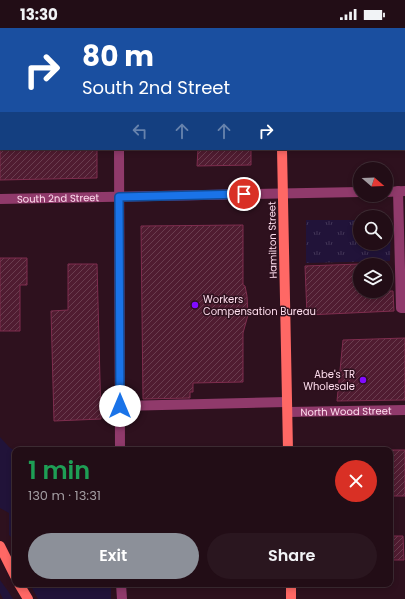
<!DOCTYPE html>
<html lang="en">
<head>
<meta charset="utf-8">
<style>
  body { margin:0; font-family:Poppins,sans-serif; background:#2a161f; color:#f1f3f6; height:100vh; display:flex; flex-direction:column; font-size:15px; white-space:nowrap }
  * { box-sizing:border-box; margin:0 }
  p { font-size:13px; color:#a29ca1 }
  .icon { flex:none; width:22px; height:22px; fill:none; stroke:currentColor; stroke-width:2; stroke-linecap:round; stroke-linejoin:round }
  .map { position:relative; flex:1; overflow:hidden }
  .side { position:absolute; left:12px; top:419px; width:381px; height:140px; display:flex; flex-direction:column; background:#220d16; border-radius:8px; box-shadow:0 2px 6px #0003,0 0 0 1px #3f2d35 }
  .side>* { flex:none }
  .guide { position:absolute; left:0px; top:0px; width:405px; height:122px; box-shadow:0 2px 6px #0003,0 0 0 1px #3f2d35; background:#1a4fa0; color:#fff; overflow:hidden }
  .needle { width:26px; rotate:109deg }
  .controls { position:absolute; left:353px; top:134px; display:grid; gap:8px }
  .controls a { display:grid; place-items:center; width:40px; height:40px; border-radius:50%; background:#220d16; box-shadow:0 2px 6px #0003,0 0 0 1px #3f2d35; font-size:20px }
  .pin { position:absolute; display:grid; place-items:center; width:34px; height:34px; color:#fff; margin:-17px; border:2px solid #fff; border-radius:50%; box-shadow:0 1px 4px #0007 }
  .me { position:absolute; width:44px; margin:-22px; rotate:0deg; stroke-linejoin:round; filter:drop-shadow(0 0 3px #0008) }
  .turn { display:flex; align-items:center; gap:14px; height:84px; padding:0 16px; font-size:18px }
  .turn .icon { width:52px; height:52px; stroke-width:2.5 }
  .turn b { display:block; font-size:28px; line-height:34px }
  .lanes { display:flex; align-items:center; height:38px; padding:0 16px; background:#0003; justify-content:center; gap:20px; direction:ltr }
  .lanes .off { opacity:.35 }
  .round { display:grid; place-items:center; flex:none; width:42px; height:42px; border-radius:21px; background:#2a161f }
  .head { display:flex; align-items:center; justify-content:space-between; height:68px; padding:0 16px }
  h1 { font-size:24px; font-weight:600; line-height:30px; color:#1e9e55 }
  .button { display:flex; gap:8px; margin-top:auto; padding:8px 16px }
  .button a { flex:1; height:46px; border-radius:24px; background:#8c9099; color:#fff; font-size:16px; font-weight:600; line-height:46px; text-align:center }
  .button a+a { background:#2a161f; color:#f1f3f6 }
  .status { display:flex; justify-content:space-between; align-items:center; height:28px; padding:0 20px; background:#220d16; direction:ltr }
  .status svg { height:11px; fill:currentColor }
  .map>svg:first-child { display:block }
  .grass { fill:#211339 }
  .park { fill:url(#park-tufts) }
  .building { fill:url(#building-hatch); stroke:#7e2d4e }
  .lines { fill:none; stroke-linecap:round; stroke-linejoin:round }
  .minor { stroke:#903a6b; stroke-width:10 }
  .major { stroke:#ff6865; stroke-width:10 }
  .route-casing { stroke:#114b97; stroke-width:10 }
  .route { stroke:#1a73e8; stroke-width:7 }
  .poi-dot { fill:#820aff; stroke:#2e111e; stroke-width:1.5 }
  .labels { text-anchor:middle; stroke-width:3; stroke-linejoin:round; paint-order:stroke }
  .street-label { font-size:10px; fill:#ffdeee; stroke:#2e111e }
  .poi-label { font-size:10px; fill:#ffdeee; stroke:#2e111e; text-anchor:start }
</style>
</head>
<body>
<div class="status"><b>13:30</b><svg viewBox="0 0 49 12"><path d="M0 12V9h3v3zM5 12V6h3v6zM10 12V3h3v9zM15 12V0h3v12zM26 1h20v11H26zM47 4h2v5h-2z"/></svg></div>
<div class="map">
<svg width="405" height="571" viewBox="0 0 405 571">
  <defs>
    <pattern id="park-tufts" width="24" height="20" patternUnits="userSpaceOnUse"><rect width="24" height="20" fill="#211339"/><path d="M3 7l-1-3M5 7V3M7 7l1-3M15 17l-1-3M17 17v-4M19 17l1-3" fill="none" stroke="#423556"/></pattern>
    <pattern id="building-hatch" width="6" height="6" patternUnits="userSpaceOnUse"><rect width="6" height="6" fill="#501c31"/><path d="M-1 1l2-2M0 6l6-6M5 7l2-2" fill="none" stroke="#6a3d4f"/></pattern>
  </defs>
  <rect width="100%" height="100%" fill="#2e111e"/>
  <!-- grass -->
  <g class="grass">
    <polygon points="0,409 9,419 15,423 15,517 11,509 9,507 9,485 0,480"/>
    <polygon points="0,552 8,563 13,571 3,571 0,565"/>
    <polygon points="30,556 111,556 111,571 38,571"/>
  </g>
  <!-- park -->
  <polygon class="park" points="386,191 391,191 390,233 306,235 306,192 360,192 360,215 386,215"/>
  <!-- building -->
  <g class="building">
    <polygon points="0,121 97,121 97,150 0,152"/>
    <polygon points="198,121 251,121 251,137 197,138"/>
    <polygon points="243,197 243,257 245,258 247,268 248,287 243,305 243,354 193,355 193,364 190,364 190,370 143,371 141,198"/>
    <polygon points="0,230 27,230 27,257 20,257 20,303 0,303"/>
    <polygon points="68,236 97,236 101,391 54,393 51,283 68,282"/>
    <polygon points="360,236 360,263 393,263 394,283 307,287 305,238"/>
    <polygon points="405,310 405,372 337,373 343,312"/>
    <rect x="390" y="422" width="15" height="46"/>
    <polygon points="390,508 403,508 404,532 390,532"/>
  </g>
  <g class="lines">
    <!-- minor -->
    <g class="minor">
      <polyline points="118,0 118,1"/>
      <polyline points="404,46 405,46"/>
      <polyline points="119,121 120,422"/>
      <polyline points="398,163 401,280 405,280"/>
      <polyline points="386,164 405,163"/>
      <path id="s1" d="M0 171 360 164"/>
      <polyline points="120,378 287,374"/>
      <path id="s2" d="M288 384 405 382"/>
      <polyline points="121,556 122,571"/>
    </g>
    <!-- major -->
    <g class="major">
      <polyline points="280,0 280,1"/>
      <polyline points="282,121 288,422"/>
      <polyline points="0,518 15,548"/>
      <polyline points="19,556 28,571"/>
      <polyline points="291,571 291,556"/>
    </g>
  </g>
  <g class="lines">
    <defs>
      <polyline id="route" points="120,378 119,169 244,166"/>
    </defs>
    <!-- route casing -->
    <use href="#route" class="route-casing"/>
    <!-- route -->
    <use href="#route" class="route"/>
  </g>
  <!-- markers -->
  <g class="poi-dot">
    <circle cx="195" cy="277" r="4"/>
    <circle cx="363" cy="352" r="4"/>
  </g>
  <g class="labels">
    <!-- street labels -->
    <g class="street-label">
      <text dy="4" stroke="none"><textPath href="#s1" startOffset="58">South 2nd Street</textPath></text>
      <text transform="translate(272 212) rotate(-91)" y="4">Hamilton Street</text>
      <text dy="4" stroke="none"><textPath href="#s2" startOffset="58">North Wood Street</textPath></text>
    </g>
    <!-- poi labels -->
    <g class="poi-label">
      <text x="203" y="275">Workers<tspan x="203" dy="12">Compensation Bureau</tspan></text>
      <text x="355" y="350" text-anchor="end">Abe's TR<tspan x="355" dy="12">Wholesale</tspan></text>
    </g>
  </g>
</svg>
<div class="controls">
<a><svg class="needle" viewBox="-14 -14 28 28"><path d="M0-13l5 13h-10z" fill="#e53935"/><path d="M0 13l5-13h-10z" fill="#a29ca1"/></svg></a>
<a><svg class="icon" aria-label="search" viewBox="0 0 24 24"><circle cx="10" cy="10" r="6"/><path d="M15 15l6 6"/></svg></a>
<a><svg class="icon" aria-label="layers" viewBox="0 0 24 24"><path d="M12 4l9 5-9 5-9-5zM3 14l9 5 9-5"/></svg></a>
</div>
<div class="pin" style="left:244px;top:166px;background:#d93025"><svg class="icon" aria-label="arrive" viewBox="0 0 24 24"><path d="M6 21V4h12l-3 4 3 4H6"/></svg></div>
<svg class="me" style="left:120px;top:378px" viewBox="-20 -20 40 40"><circle r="19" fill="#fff"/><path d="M0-13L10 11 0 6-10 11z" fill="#1a73e8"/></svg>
<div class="guide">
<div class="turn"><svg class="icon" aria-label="right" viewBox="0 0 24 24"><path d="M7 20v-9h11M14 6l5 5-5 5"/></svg><div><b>80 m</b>South 2nd Street</div></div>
<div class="lanes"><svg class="icon off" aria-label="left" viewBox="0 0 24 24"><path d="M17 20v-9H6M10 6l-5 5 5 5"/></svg><svg class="icon off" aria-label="ahead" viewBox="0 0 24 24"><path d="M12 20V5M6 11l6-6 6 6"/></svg><svg class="icon off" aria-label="ahead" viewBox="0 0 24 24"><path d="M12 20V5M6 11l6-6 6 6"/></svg><svg class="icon" aria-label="right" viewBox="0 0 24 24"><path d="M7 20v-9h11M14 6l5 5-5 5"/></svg></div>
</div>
<section class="side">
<div class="head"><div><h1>1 min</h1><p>130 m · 13:31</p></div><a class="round" style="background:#d93025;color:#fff"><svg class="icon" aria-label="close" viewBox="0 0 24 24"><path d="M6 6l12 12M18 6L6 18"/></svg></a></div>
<div class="button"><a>Exit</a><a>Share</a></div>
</section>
</div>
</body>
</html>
